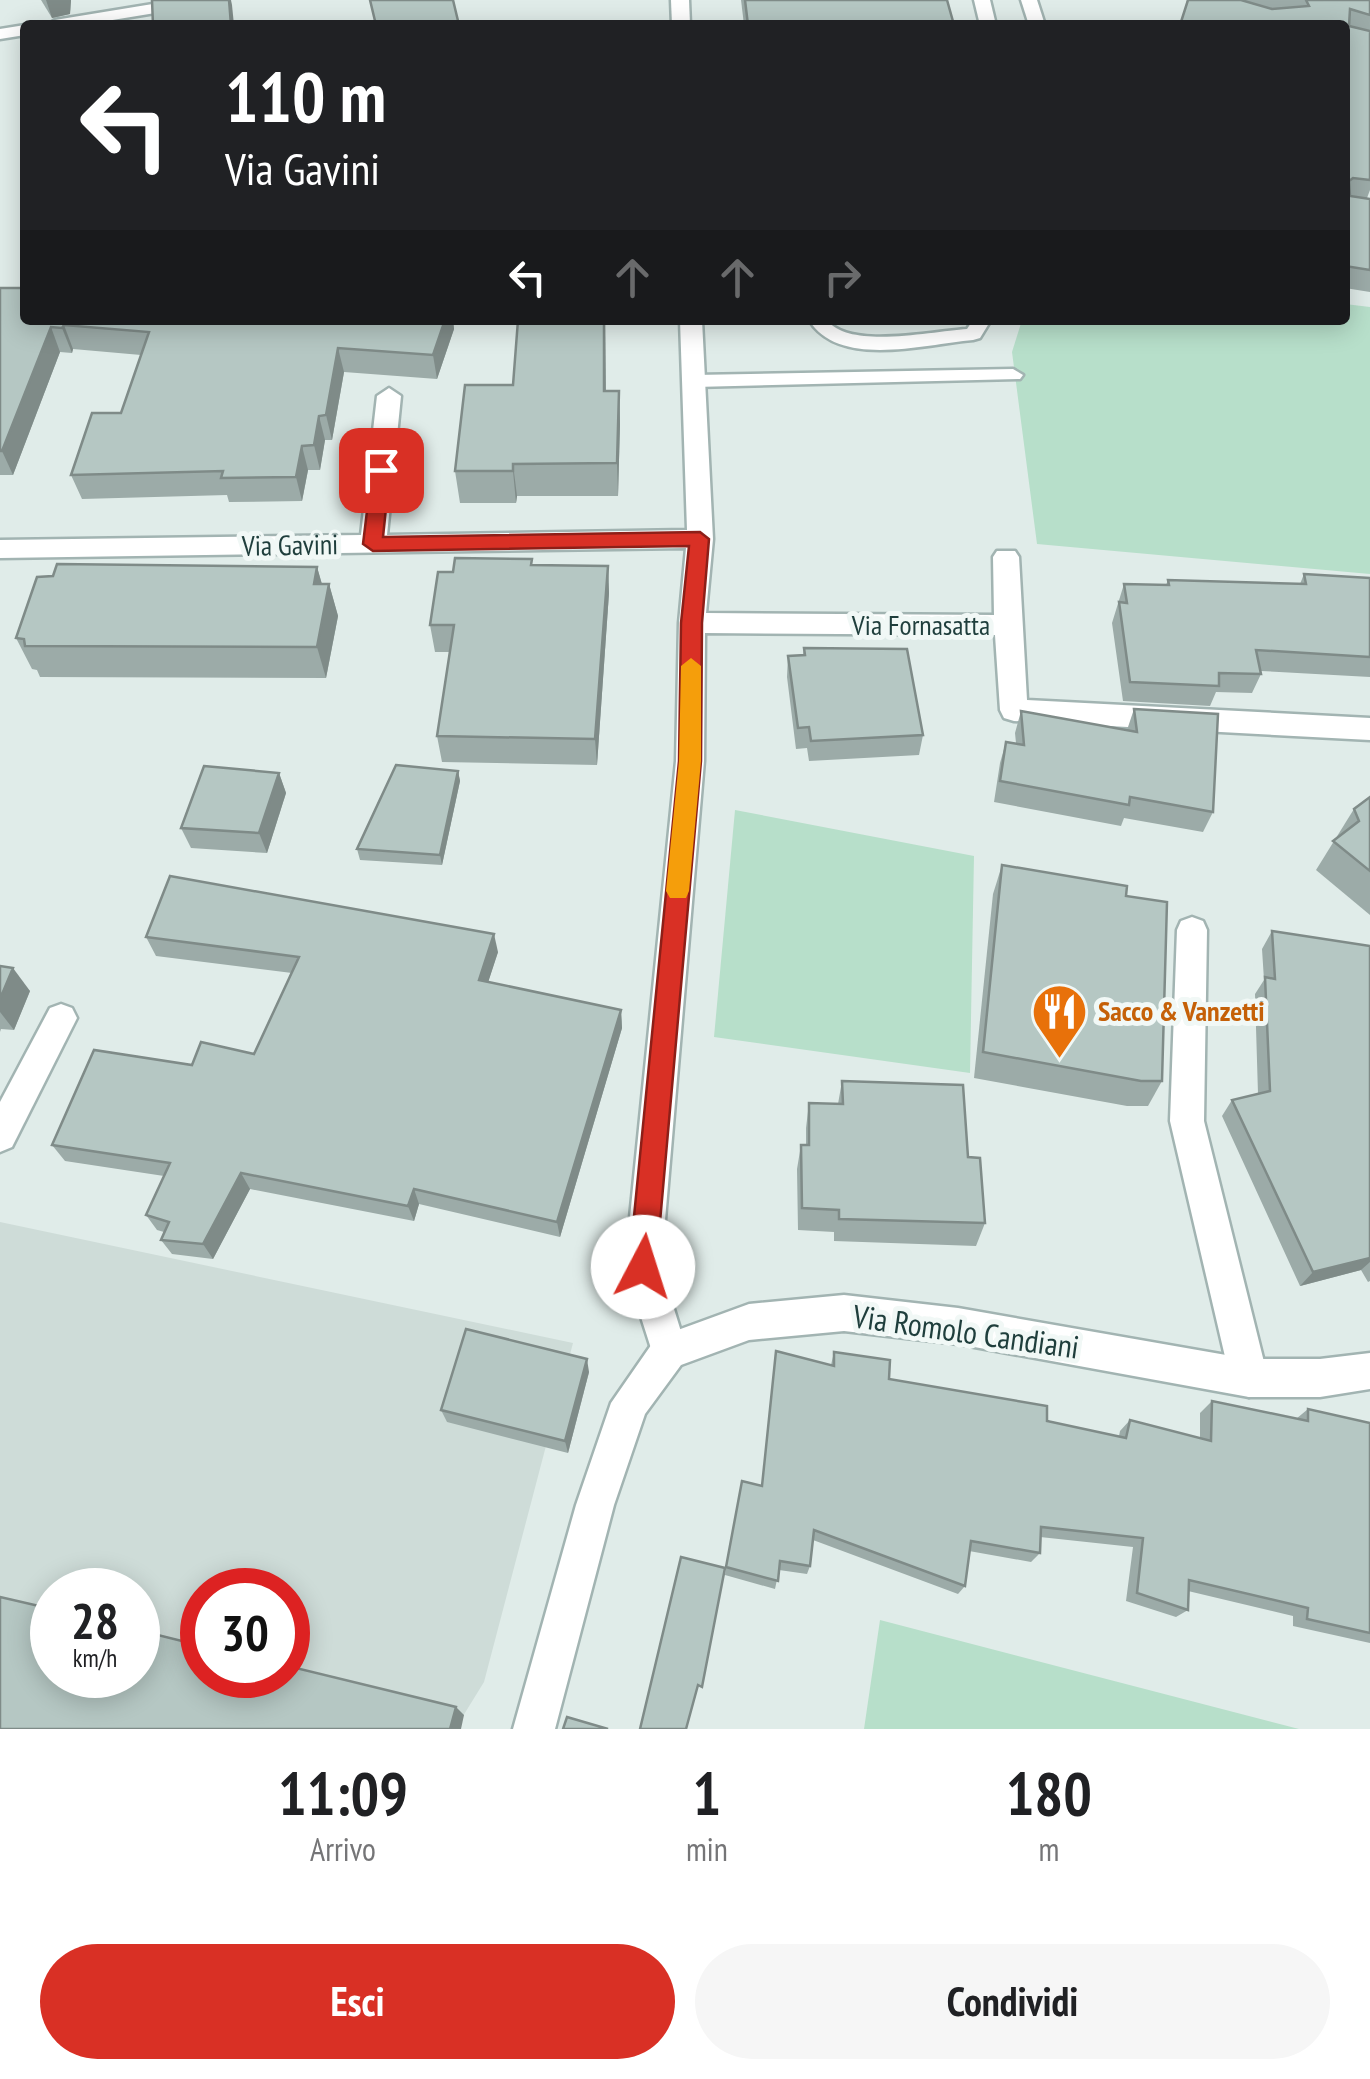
<!DOCTYPE html>
<html lang="it">
<head>
<meta charset="utf-8">
<style>
  body { margin:0; font-family:"PT Sans Narrow",sans-serif; background:#f6f6f6; color:#202124; height:100vh; display:flex; flex-direction:column; font-size:38px; white-space:nowrap }
  * { box-sizing:border-box; margin:0 }
  p { font-size:32px; color:#757577 }
  .icon { flex:none; width:55px; height:55px; fill:none; stroke:currentColor; stroke-width:2; stroke-linecap:round; stroke-linejoin:round }
  .map { position:relative; height:1729px; overflow:hidden }
  .details { display:flex; flex-direction:column; background:#fff; flex:1 }
  .details>* { flex:none }
  .guide { position:absolute; left:20px; top:20px; width:1330px; height:305px; border-radius:10px; box-shadow:0 5px 25px #0003; background:#202124; color:#fff; overflow:hidden }
  .speed { position:absolute; left:30px; top:1568px; display:flex; gap:20px; font-size:50px; font-weight:700; text-align:center }
  .speed>* { display:grid; place-content:center; width:130px; height:130px; border-radius:50%; background:#fff; box-shadow:0 5px 25px #0003; line-height:1 }
  .speed small { font-size:25px; font-weight:400 }
  .speed .limit { border:15px solid #d22; background:#fff; color:#111 }
  .pin { position:absolute; display:grid; place-items:center; width:85px; height:85px; color:#fff; margin:-42px; border-radius:20px; box-shadow:0 5px 15px #0006 }
  .me { position:absolute; width:110px; margin:-55px; rotate:5deg; stroke-linejoin:round; filter:drop-shadow(0 0 8px #0008) }
  .turn { display:flex; align-items:center; gap:35px; height:210px; padding:0 40px; font-size:45px }
  .turn .icon { width:130px; height:130px; stroke-width:2.5 }
  .turn b { display:block; font-size:70px; line-height:85px }
  .lanes { display:flex; align-items:center; height:95px; padding:0 40px; background:#0003; justify-content:center; gap:50px; direction:ltr }
  .lanes .off { opacity:.35 }
  .eta { display:flex; justify-content:space-evenly; align-items:center; height:170px; text-align:center }
  .eta b { font-size:60px; font-weight:700; line-height:70px }
  .primary-button { display:flex; gap:20px; margin-top:auto; padding:20px 40px }
  .primary-button a { flex:1; height:115px; border-radius:60px; background:#d93025; color:#fff; font-size:40px; font-weight:700; line-height:115px; text-align:center }
  .primary-button a+a { background:#f6f6f6; color:#202124 }
  .map>svg:first-child { display:block }
  .built { fill:#cedcd8; fill-rule:evenodd }
  .green { fill:#b7dfca }
  .lines { fill:none; stroke-linecap:round; stroke-linejoin:round }
  .service-casing { stroke:#a2b4b2; stroke-width:5 }
  .minor-casing { stroke:#a2b4b2; stroke-width:5 }
  .tertiary-casing { stroke:#a2b4b2; stroke-width:5 }
  .service { fill:#fff; fill-rule:evenodd }
  .minor { fill:#fff; fill-rule:evenodd }
  .tertiary { fill:#fff; fill-rule:evenodd }
  .wall { fill:#9caba8 }
  .shaded-wall { fill:#7f8b88 }
  .building { fill:#b5c7c3; stroke:#7f8b88; stroke-width:2.5 }
  .route { fill:#d93025; stroke:#8d1f18; stroke-width:2.5 }
  .slow { fill:#f59e0b }
  .labels { text-anchor:middle; stroke-width:10; stroke-linejoin:round; paint-order:stroke }
  .street-label { font-size:28px; fill:#1f3e3c; stroke:#f1f8f6 }
  .food-label { font-size:28px; font-weight:bold; fill:#c56008; stroke:#f1f8f6; text-anchor:start }
  .near-street-label { font-size:32px; fill:#1f3e3c; stroke:#f1f8f6 }
</style>
</head>
<body>
<div class="map">
<svg width="1370" height="1729" viewBox="0 0 1370 1729">
  <rect width="100%" height="100%" fill="#e0ece9"/>
  <!-- built -->
  <path class="built" d="M0 1222 573 1343 484 1682 455 1729H0ZM52 1590H138V1675H52ZM202 1590H288V1675H202Z"/>
  <!-- green -->
  <g class="green">
    <polygon points="1345,304 1370,307 1370,574 1037,544 1012,352 1022,320 1345,320"/>
    <polygon points="735,810 974,856 970,1073 714,1037"/>
    <polygon points="880,1620 1299,1729 864,1729"/>
  </g>
  <g class="lines">
    <defs>
      <g id="service">
        <polygon points="177,0 212,0 204,5 82,25 47,25 55,20"/>
        <polygon points="974,0 990,0 996,25 980,25"/>
        <polygon points="1021,0 1037,0 1045,25 1029,25"/>
        <polygon points="25,25 25,35 0,39 0,29"/>
        <path d="M809 320H827C849 350 933 331 967 329L973 320H991L980 338 973 340C925 344 839 369 809 320Z"/>
        <polygon points="1013,369 1023,375 1020,379 695,387 685,381 695,375"/>
      </g>
      <g id="minor">
        <polygon points="671,0 689,0 690,25 672,25"/>
        <polygon points="680,320 702,320 713,539 706,613 994,615 993,557 997,551 1015,551 1019,557 1027,700 1370,718 1370,740 1014,721 1004,718 1000,710 995,635 705,633 704,761 661,1267 687,1351 682,1364 669,1369 656,1364 625,1267 676,761 679,623 686,548 0,558 0,540 361,535 377,396 389,388 401,396 387,535 687,530"/>
        <polygon points="1192,917 1203,921 1207,930 1204,1121 1268,1378 1262,1391 1249,1397 1236,1391 1230,1378 1170,1121 1177,930 1181,921"/>
        <polygon points="61,1004 72,1008 77,1018 12,1147 0,1152 0,1102 50,1008"/>
      </g>
      <polygon id="tertiary" points="844,1295 958,1308 1249,1359 1320,1359 1370,1353 1370,1389 1320,1397 1249,1397 958,1344 844,1331 749,1340 681,1365 645,1414 614,1505 555,1729 513,1729 576,1505 611,1403 656,1338 749,1304"/>
    </defs>
    <!-- service casing -->
    <use href="#service" class="service-casing"/>
    <!-- minor casing -->
    <use href="#minor" class="minor-casing"/>
    <!-- tertiary casing -->
    <use href="#tertiary" class="tertiary-casing"/>
    <!-- service -->
    <use href="#service" class="service"/>
    <!-- minor -->
    <use href="#minor" class="minor"/>
    <!-- tertiary -->
    <use href="#tertiary" class="tertiary"/>
  </g>
  <!-- wall -->
  <g class="wall">
    <polygon points="41,0 71,0 70,14 52,18"/>
    <polygon points="741,0 947,0 954,25 744,25"/>
    <polygon points="1187,0 1370,0 1370,190 1367,198 1370,199 1370,292 1345,288 1345,25 1183,17"/>
    <polygon points="0,288 25,320 453,320 454,329 437,379 344,372 332,440 325,440 320,470 308,470 302,501 229,502 227,495 82,499 71,475 121,413 141,355 73,349 72,353 60,352 13,475 0,475"/>
    <polygon points="518,320 605,320 606,391 619,391 620,424 618,496 517,496 516,503 460,503 455,471 513,385"/>
    <polygon points="533,565 608,566 609,593 597,765 442,762 437,736 450,652 435,652 430,625 453,572"/>
    <polygon points="317,567 322,584 329,584 338,616 326,678 40,677 37,670 32,669 16,638"/>
    <polygon points="1304,574 1370,578 1370,677 1261,671 1261,674 1252,693 1216,692 1210,706 1123,701 1112,623 1124,584 1166,585 1168,580 1300,584"/>
    <polygon points="804,648 923,735 919,755 809,761 807,748 796,749 787,677 788,656 803,655"/>
    <polygon points="1134,709 1213,812 1203,832 1124,818 1121,826 994,802 1000,763 1006,742 1016,743 1015,733 1021,711 1127,730"/>
    <polygon points="458,771 460,781 442,865 360,860 357,849"/>
    <polygon points="279,773 286,793 267,853 191,848 181,828"/>
    <polygon points="1370,797 1370,915 1316,870 1354,809"/>
    <polygon points="1002,865 1126,896 1162,1081 1148,1106 1127,1106 974,1078 993,894"/>
    <polygon points="1272,931 1370,946 1370,1281 1368,1282 1361,1270 1300,1286 1222,1116 1232,1100 1258,1094 1255,994 1264,980 1262,949"/>
    <polygon points="146,937 498,952 488,982 621,1010 622,1028 560,1237 419,1204 414,1221 250,1189 213,1259 172,1254 161,1240 164,1232 157,1230 146,1215 164,1176 65,1161 52,1145 192,1065 254,1054 292,973 156,956"/>
    <polygon points="0,966 30,991 14,1030 1,1029 0,1032"/>
    <polygon points="842,1081 968,1157 985,1223 976,1246 834,1241 834,1232 798,1230 797,1169 801,1145 806,1145 806,1128 809,1103 838,1104"/>
    <polygon points="834,1352 889,1379 1047,1421 1119,1436 1120,1431 1130,1420 1200,1438 1200,1413 1212,1401 1296,1419 1308,1409 1370,1423 1370,1643 1293,1626 1293,1616 1188,1591 1188,1610 1176,1617 1126,1601 1133,1547 1040,1537 1040,1553 1031,1562 969,1551 965,1586 958,1594 813,1540 810,1566 807,1574 779,1570 775,1589 725,1575 726,1567 761,1486 831,1365"/>
    <polygon points="589,1372 568,1453 447,1422 441,1410"/>
  </g>
  <!-- shaded-wall -->
  <g class="shaded-wall">
    <polygon points="46,0 71,0 70,14 52,18"/>
    <polygon points="229,0 231,0 232,5 234,25 231,25"/>
    <polygon points="445,320 453,320 454,329 437,379 433,355"/>
    <polygon points="604,320 605,320 606,424 604,391"/>
    <polygon points="64,325 73,349 72,353 62,328"/>
    <polygon points="51,327 60,352 13,475 2,451"/>
    <polygon points="338,348 344,372 332,440 326,415"/>
    <polygon points="619,391 620,424 618,496 617,463"/>
    <polygon points="319,416 325,440 320,470 314,445"/>
    <polygon points="302,446 308,470 302,501 296,477"/>
    <polygon points="513,464 517,496 516,503 513,471"/>
    <polygon points="608,566 609,593 597,765 595,739"/>
    <polygon points="317,567 326,599 314,584"/>
    <polygon points="329,584 338,616 326,678 317,647"/>
    <polygon points="458,771 460,781 442,865 440,855"/>
    <polygon points="279,773 286,793 267,853 259,833"/>
    <polygon points="494,934 498,952 483,998 479,980"/>
    <polygon points="13,968 30,991 14,1030 0,1012 0,999"/>
    <polygon points="621,1010 622,1028 560,1237 557,1222"/>
    <polygon points="241,1173 250,1189 213,1259 203,1244"/>
    <polygon points="414,1189 419,1204 414,1221 408,1206"/>
    <polygon points="1370,1258 1370,1262 1361,1270 1300,1286 1313,1272"/>
    <polygon points="587,1359 589,1372 568,1453 565,1441"/>
    <polygon points="456,1707 464,1715 461,1729 450,1729"/>
  </g>
  <!-- building -->
  <g class="building">
    <polygon points="152,0 229,0 231,25 153,25"/>
    <polygon points="370,0 453,0 459,25 376,25"/>
    <polygon points="745,0 947,0 954,25 748,25"/>
    <polygon points="1188,0 1241,0 1272,9 1309,6 1306,0 1370,0 1370,15 1350,9 1349,26 1370,31 1370,180 1353,178 1349,181 1350,196 1370,199 1370,270 1345,266 1345,25 1180,25"/>
    <polygon points="0,288 25,288 25,320 445,320 433,355 338,348 326,415 319,416 314,445 302,446 296,477 221,478 223,471 71,475 92,413 121,413 149,332 64,325 62,328 51,327 2,451 0,451"/>
    <polygon points="518,320 604,320 604,391 619,391 617,463 513,464 513,471 455,471 465,385 513,385"/>
    <polygon points="455,558 532,559 531,565 608,566 595,739 437,736 454,625 430,625 438,572 453,572"/>
    <polygon points="57,564 317,567 314,584 329,584 317,647 25,646 24,639 16,638 37,577 53,576"/>
    <polygon points="1304,574 1370,578 1370,657 1256,650 1261,674 1219,673 1219,686 1130,682 1119,602 1127,603 1124,584 1169,585 1168,580 1306,584"/>
    <polygon points="804,648 907,649 923,735 811,741 809,727 798,728 788,656 805,655"/>
    <polygon points="1134,709 1218,714 1213,812 1130,797 1129,805 1000,781 1006,742 1024,745 1021,711 1137,732"/>
    <polygon points="396,765 458,771 440,855 357,849"/>
    <polygon points="204,766 279,773 259,833 181,828"/>
    <polygon points="1370,797 1370,871 1333,841 1359,821 1354,809"/>
    <polygon points="1002,865 1127,886 1126,896 1167,902 1162,1081 1141,1081 983,1052"/>
    <polygon points="170,876 494,934 479,980 621,1010 557,1222 414,1189 408,1206 241,1173 203,1244 161,1240 169,1222 146,1215 170,1163 52,1145 94,1050 192,1065 201,1042 254,1054 299,957 146,937"/>
    <polygon points="1272,931 1370,946 1370,1258 1313,1272 1232,1100 1270,1091 1265,977 1275,979"/>
    <polygon points="0,966 13,968 0,999"/>
    <polygon points="842,1081 963,1085 968,1157 980,1158 985,1223 839,1219 839,1210 802,1208 801,1145 809,1145 809,1103 843,1104"/>
    <polygon points="466,1329 587,1359 565,1441 441,1410"/>
    <polygon points="776,1351 834,1366 834,1352 890,1360 889,1379 1047,1406 1047,1421 1126,1438 1130,1420 1211,1441 1212,1401 1308,1421 1308,1409 1370,1423 1370,1633 1307,1619 1308,1608 1189,1580 1188,1610 1137,1593 1143,1538 1041,1527 1040,1553 971,1541 965,1586 814,1530 810,1566 780,1561 778,1581 726,1567 742,1481 762,1486"/>
    <polygon points="681,1557 725,1568 702,1687 698,1685 686,1729 640,1729"/>
    <polygon points="0,1597 52,1609 52,1675 138,1675 138,1630 202,1646 202,1675 288,1675 288,1666 456,1707 450,1729 0,1729"/>
    <polygon points="567,1717 608,1729 563,1729"/>
  </g>
  <!-- route -->
  <polygon class="route" points="381,464 390,470 383,537 700,532 709,539 702,623 701,761 656,1267 652,1276 643,1280 633,1276 629,1267 679,761 681,623 689,546 373,551 363,544 372,470"/>
  <!-- slow -->
  <polygon class="slow" points="691,658 701,666 701,761 689,891 686,898 670,898 666,891 679,761 681,666"/>
  <!-- icons -->
  <defs>
    <symbol id="restaurant-pin" viewBox="-11 -11 22 30"><path d="M0 17L-7.5 6A9.5 9.5 0 1 1 7.5 6Z" fill="#e8710a" stroke="#f1f8f6"/><path d="M-5-6h1v4h1v-4h1v4h1v-4h1v5L-1.5 .5V6h-2V.5L-5-1ZM5-6V6H3V1.5H1.5Q1.5-4 5-6Z" fill="#fff"/></symbol>
  </defs>
  <g fill-rule="evenodd">
    <use href="#restaurant-pin" x="1028" y="980" width="63" height="86"/>
  </g>
  <g class="labels">
    <!-- street labels -->
    <g class="street-label">
      <text transform="translate(290 545) rotate(-1)" y="10">Via Gavini</text>
      <text x="921" y="635">Via Fornasatta</text>
    </g>
    <!-- food labels -->
    <g class="food-label">
      <text x="1098" y="1021">Sacco &amp; Vanzetti</text>
    </g>
    <!-- near-street labels -->
    <g class="near-street-label">
      <text transform="translate(966 1332) rotate(8)" y="11">Via Romolo Candiani</text>
    </g>
  </g>
</svg>
<div class="speed"><div>28<small>km/h</small></div><div class="limit">30</div></div>
<div class="pin" style="left:381px;top:470px;background:#d93025"><svg class="icon" aria-label="arrive" viewBox="0 0 24 24"><path d="M6 21V4h12l-3 4 3 4H6"/></svg></div>
<svg class="me" style="left:643px;top:1267px" viewBox="-20 -20 40 40"><circle r="19" fill="#fff"/><path d="M0-13L10 11 0 6-10 11z" fill="#d93025"/></svg>
<div class="guide">
<div class="turn"><svg class="icon" aria-label="left" viewBox="0 0 24 24"><path d="M17 20v-9H6M10 6l-5 5 5 5"/></svg><div><b>110 m</b>Via Gavini</div></div>
<div class="lanes"><svg class="icon" aria-label="left" viewBox="0 0 24 24"><path d="M17 20v-9H6M10 6l-5 5 5 5"/></svg><svg class="icon off" aria-label="ahead" viewBox="0 0 24 24"><path d="M12 20V5M6 11l6-6 6 6"/></svg><svg class="icon off" aria-label="ahead" viewBox="0 0 24 24"><path d="M12 20V5M6 11l6-6 6 6"/></svg><svg class="icon off" aria-label="right" viewBox="0 0 24 24"><path d="M7 20v-9h11M14 6l5 5-5 5"/></svg></div>
</div>
</div>
<section class="details">
<div class="eta">
<div><b>11:09</b><p>Arrivo</p></div>
<div><b>1</b><p>min</p></div>
<div><b>180</b><p>m</p></div>
</div>
<div class="primary-button"><a>Esci</a><a>Condividi</a></div>
</section>
</body>
</html>
